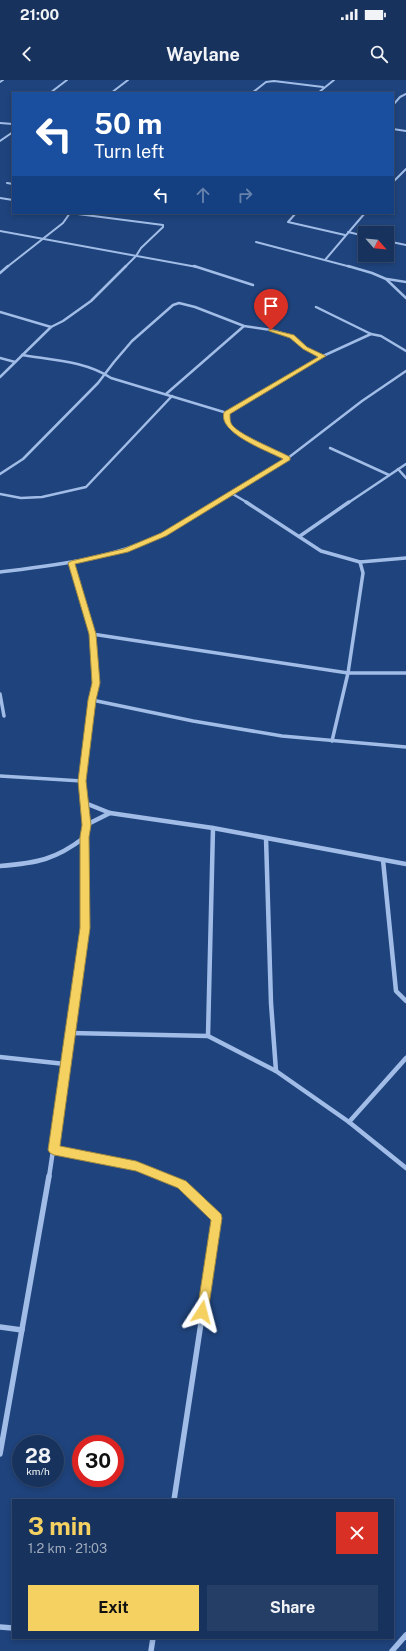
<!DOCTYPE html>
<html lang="en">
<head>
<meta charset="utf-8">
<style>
  body { margin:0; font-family:"Public Sans",sans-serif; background:#243e66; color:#f1f3f6; height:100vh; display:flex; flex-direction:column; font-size:15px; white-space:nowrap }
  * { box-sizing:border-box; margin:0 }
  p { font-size:13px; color:#9eaabc }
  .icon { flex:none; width:22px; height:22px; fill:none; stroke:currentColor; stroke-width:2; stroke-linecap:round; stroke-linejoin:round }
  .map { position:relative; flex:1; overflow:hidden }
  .side { position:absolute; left:12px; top:1419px; width:382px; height:140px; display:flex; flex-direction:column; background:#17325d; border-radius:0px; box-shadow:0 2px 6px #0003,0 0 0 1px #364d72 }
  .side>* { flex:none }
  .banner { position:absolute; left:12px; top:12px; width:382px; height:122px; border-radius:0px; box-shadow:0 2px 6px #0003,0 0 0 1px #364d72; background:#1a4fa0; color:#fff; overflow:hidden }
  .needle { width:26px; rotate:117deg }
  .tools { position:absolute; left:358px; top:146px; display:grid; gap:8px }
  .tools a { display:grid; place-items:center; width:36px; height:36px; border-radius:0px; background:#17325d; box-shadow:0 2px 6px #0003,0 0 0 1px #364d72; font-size:20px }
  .speed { position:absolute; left:12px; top:1355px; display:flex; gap:8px; font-size:20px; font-weight:700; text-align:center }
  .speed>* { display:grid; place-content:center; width:52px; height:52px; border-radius:50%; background:#17325d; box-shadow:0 2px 6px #0003,0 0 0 1px #364d72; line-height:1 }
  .speed small { font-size:10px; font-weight:400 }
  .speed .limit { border:6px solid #d22; background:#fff; color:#111 }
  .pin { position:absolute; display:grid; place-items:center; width:34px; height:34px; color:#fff; margin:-41px -17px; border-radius:50% 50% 50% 0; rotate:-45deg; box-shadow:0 0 4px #0007 }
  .pin .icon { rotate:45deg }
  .me { position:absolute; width:44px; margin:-22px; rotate:9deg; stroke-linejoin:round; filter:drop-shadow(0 0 3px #0008) }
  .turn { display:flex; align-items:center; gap:14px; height:84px; padding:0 16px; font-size:18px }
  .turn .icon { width:52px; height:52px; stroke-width:2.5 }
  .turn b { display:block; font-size:28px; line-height:34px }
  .lanes { display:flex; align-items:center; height:38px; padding:0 16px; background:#0003; justify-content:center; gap:20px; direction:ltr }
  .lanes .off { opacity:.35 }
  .round { display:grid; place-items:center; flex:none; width:42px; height:42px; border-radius:0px; background:#243e66 }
  .summary { display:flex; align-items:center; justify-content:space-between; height:68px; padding:0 16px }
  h1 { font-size:24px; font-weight:700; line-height:30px; color:#f5d161 }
  .primary-button { display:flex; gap:8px; margin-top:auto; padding:8px 16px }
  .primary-button a { flex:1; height:46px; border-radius:0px; background:#f5d161; color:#111; font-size:16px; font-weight:700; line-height:46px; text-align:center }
  .primary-button a+a { background:#243e66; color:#f1f3f6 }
  .status { display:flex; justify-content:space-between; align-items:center; height:28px; padding:0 20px; background:#17325d; direction:ltr }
  .status svg { height:11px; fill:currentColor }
  header { display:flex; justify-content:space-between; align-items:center; height:52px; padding:0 16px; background:#17325d; font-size:18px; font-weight:700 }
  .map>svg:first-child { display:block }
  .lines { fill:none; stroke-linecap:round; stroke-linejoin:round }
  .street-far4 { stroke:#a1bde7; stroke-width:2 }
  .street-far3 { stroke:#a1bde7; stroke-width:2.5 }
  .street-far2 { stroke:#a1bde7; stroke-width:3.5 }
  .street-far1 { stroke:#a1bde7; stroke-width:4.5 }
  .street { stroke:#a1bde7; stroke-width:5.5 }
  .route { fill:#f5d161; stroke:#9f883f }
</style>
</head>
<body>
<div class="status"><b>21:00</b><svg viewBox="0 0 49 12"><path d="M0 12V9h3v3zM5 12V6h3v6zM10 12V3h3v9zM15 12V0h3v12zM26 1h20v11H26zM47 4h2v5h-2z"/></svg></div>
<header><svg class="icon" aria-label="back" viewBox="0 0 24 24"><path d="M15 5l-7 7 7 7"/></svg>Waylane<svg class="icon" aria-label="search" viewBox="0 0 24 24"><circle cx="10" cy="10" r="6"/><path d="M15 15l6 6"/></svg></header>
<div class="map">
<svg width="406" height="1571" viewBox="0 0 406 1571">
  <rect width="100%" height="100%" fill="#1f437c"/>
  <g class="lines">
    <!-- street-far4 -->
    <g class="street-far4">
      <polyline points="0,2 3,0"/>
      <polyline points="50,13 67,0"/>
      <polyline points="111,13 128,0"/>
      <polyline points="193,13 207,13"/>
      <polyline points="252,13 266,2 274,1 323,7"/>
      <polyline points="318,13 334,0"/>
      <polyline points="393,25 400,17 406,14"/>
      <polyline points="0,43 13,44"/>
      <polyline points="393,49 406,51"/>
      <polyline points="0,61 13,52"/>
      <polyline points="393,102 406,89"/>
      <polyline points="7,103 13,104"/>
      <polyline points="0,118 13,120"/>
      <polyline points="70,133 163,145 163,147 141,168 136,176 125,187"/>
      <polyline points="296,133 288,142 345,155"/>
      <polyline points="0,151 197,187"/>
      <polyline points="348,152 365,156"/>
      <polyline points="387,161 406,165"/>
      <polyline points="256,162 351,187"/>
      <polyline points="325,180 365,133"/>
      <polyline points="7,187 63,143 70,133"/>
    </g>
    <!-- street-far3 -->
    <g class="street-far3">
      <polyline points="194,186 253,205"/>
      <polyline points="348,186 372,193 386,199 406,218"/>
      <polyline points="0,193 8,186"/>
      <polyline points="387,199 406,202"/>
      <polyline points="316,227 371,254 381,256 406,271"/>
      <polyline points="0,232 51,247"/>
      <path d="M22 275C52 280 85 281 111 298L227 333"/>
      <polyline points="323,276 371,254"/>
      <polyline points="0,278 15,282"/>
      <polyline points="0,297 51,247 63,241 91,221 126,186"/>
      <polyline points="166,314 244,246"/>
      <polyline points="330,368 389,395"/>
      <polyline points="398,389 406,398"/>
      <path d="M0 394 23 379 98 303 114 282 132 261 173 225 179 223 195 227 244 246 271 250 292 256 305 268 323 276 227 333C225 356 271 370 288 378"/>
      <polyline points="231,413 248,423"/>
      <polyline points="0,414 21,418 42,417 86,407 172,316"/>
      <polyline points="214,423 288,378 362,321 406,291"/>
      <polyline points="348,423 406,384"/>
    </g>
    <!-- street-far2 -->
    <g class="street-far2">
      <polyline points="246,422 321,471 360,482 363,493 348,593 332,661"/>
      <polyline points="300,456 349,422"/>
      <polyline points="360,482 406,478"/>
      <polyline points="71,483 92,554 96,603 92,620 82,701 84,721"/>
      <path d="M0 492C56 485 112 479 163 454 181 446 198 433 216 422"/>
      <polyline points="92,554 348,593 406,593"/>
      <polyline points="0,614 4,636"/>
      <polyline points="92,620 193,641 282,656 406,667"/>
      <polyline points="0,696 82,701"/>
    </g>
    <!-- street-far1 -->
    <g class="street-far1">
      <polyline points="85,723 110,733 213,748 406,784"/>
      <polyline points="86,745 110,733"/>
      <polyline points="266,758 271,923 276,991"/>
      <polyline points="383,780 396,911 406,921"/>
      <path d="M0 786C37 783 55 780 85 757"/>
      <polyline points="71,953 208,956 276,991 349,1042 406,1088"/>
      <polyline points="208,956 213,748"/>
      <polyline points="0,977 65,984"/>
      <polyline points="349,1042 406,978"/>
      <polyline points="54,1070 136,1086 163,1097"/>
      <polyline points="49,1097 81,885 86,820 86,734 84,720"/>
    </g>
    <!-- street -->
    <g class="street">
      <polyline points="160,1096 182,1105 217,1138 174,1420"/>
      <polyline points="0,1247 22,1250"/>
      <polyline points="0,1374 49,1096"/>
      <polyline points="0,1547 13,1548"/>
      <polyline points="151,1571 153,1558"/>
      <polyline points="392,1571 406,1555"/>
    </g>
  </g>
  <!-- route -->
  <path class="route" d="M269 249 294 255 307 267 326 276 230 334C230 339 230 343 233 346 242 356 277 370 290 377V380L166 456 128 472 75 484 96 554 100 603 96 620 86 701 91 745 89 757 90 848 60 1066 136 1081 186 1101 221 1134 222 1138 208 1232 207 1236 202 1238 198 1236 197 1232 211 1140 178 1108 136 1091 54 1075 50 1073 48 1070 80 848V757L82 745 78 701 88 620 92 603 89 554 68 483 71 481 123 469 161 453 283 379C268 371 217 353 224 332L318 277 303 269 290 258 269 251Z"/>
</svg>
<div class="tools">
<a><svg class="needle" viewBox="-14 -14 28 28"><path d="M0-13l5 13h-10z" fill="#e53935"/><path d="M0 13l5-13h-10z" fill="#9eaabc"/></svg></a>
</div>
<div class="speed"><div>28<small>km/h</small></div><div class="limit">30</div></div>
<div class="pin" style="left:271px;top:250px;background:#d93025"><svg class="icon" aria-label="arrive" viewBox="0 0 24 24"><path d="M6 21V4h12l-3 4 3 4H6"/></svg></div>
<svg class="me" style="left:202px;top:1232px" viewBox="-20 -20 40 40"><path d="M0-17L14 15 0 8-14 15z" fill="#f5d161" stroke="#fff" stroke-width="4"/></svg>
<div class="banner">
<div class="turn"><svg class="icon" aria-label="left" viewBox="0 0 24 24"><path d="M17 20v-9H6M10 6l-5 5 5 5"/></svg><div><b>50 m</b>Turn left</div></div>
<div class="lanes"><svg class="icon" aria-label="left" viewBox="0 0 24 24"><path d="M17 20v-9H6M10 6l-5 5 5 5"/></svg><svg class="icon off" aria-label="ahead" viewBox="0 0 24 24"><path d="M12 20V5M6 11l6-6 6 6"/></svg><svg class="icon off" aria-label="right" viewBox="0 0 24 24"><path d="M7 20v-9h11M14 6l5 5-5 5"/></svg></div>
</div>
<section class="side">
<div class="summary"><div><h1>3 min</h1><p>1.2 km · 21:03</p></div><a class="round" style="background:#d93025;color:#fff"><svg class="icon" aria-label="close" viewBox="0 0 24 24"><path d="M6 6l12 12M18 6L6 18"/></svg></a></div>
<div class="primary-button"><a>Exit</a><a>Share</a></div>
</section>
</div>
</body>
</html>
